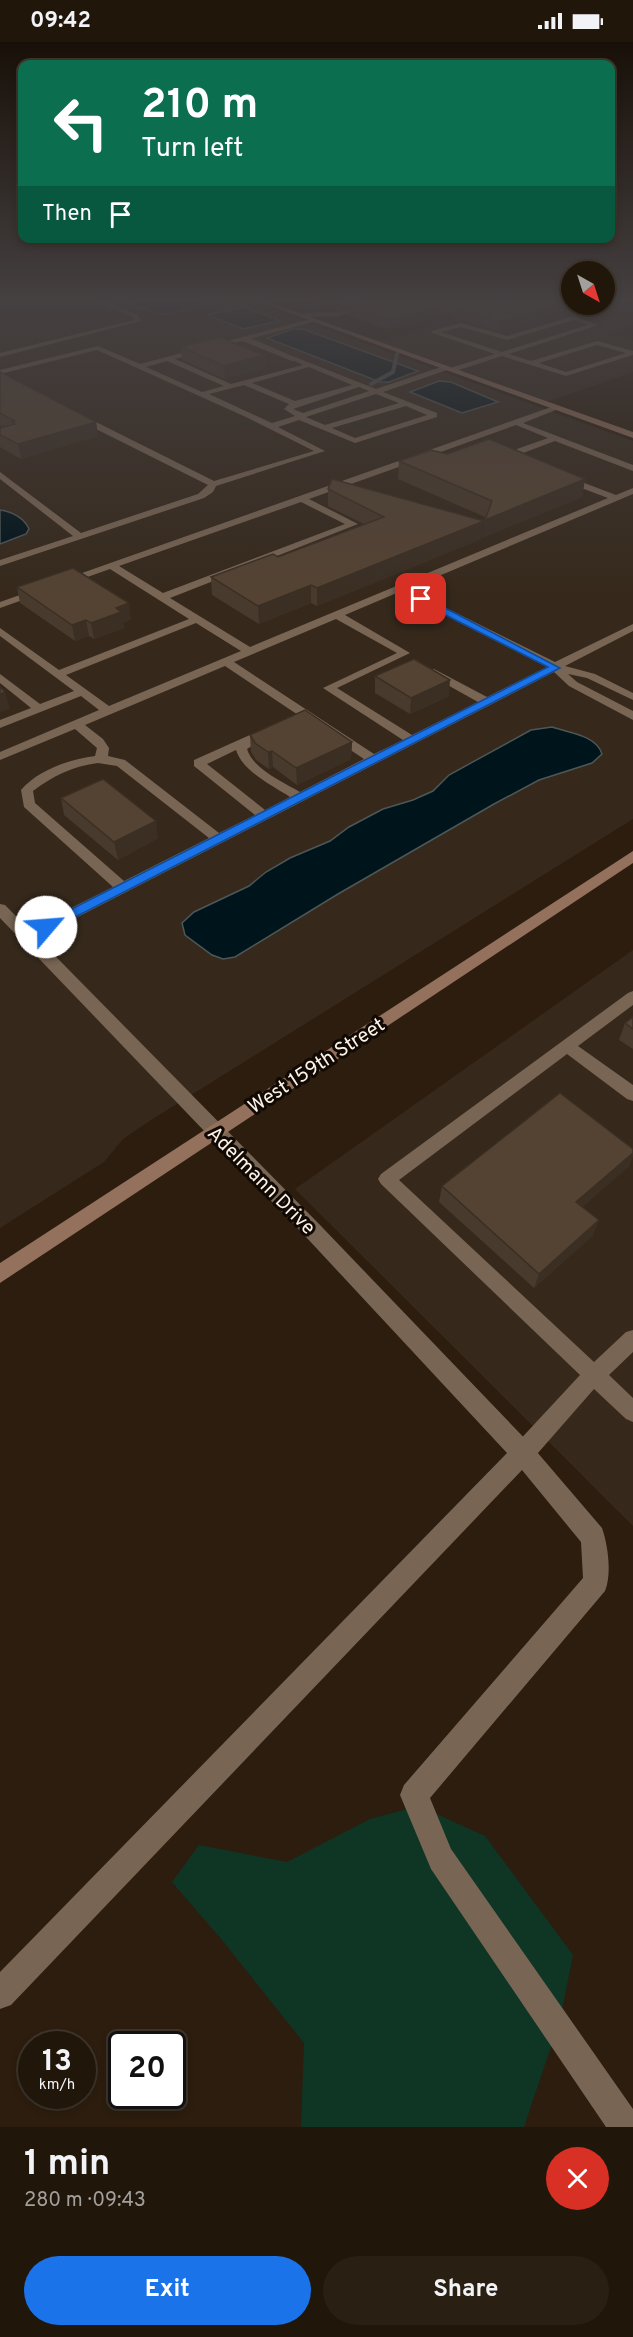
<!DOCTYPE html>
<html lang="en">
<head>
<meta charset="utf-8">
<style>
  body { margin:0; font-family:Overpass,sans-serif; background:#291f13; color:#f1f3f6; height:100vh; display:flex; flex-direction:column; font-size:22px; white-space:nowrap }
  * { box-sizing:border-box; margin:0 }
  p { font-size:20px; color:#a29f9c }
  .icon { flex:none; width:33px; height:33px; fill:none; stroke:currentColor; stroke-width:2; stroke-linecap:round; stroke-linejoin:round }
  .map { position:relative; height:2085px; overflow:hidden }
  .side { display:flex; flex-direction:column; background:#21160a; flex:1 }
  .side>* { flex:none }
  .hud { position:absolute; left:18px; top:18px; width:597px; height:183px; border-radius:12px; box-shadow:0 3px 9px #0003,0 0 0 2px #3e352b; background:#0b6e4f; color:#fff; overflow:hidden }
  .needle { width:39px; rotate:141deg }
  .buttons { position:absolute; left:561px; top:219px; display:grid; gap:12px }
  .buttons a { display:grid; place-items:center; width:54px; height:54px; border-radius:50%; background:#21160a; box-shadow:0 3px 9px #0003,0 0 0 2px #3e352b; font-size:30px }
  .speed { position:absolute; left:18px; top:1989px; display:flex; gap:12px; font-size:30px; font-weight:700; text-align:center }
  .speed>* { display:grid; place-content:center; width:78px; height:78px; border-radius:50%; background:#21160a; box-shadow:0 3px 9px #0003,0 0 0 2px #3e352b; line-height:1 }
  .speed small { font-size:15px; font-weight:400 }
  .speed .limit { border:3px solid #111; border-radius:9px; background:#fff; color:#111 }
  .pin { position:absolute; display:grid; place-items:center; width:51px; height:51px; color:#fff; margin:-26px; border-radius:12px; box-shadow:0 3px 9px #0006 }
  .me { position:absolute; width:66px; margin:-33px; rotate:63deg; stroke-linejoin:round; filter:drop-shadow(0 0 4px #0008) }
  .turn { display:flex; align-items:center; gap:21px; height:126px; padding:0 24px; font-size:27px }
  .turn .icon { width:78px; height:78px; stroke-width:2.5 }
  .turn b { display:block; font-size:42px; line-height:51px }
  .then { display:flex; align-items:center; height:57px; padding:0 24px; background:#0003; gap:12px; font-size:22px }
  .round { display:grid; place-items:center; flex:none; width:63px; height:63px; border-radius:32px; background:#291f13 }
  .head { display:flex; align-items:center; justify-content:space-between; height:102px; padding:0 24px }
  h1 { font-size:36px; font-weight:700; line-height:45px }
  .cta { display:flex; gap:12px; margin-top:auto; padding:12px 24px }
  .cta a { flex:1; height:69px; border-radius:36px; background:#1a73e8; color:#fff; font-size:24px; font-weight:700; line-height:69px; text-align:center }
  .cta a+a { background:#291f13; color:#f1f3f6 }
  .status { display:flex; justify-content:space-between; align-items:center; height:42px; padding:0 30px; background:#21160a; direction:ltr }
  .status svg { height:16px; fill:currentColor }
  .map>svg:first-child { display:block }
  .commercial { fill:#36291c }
  .green { fill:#0f3525 }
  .water { fill:#00141b; stroke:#4c5758; stroke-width:1.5 }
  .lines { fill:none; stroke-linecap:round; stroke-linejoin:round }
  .stream { stroke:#4c5758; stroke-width:4 }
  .lane { fill:#786554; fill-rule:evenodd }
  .street { fill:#786554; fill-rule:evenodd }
  .secondary { fill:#94715c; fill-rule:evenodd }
  .wall { fill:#483a2c }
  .shaded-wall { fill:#3b2f24 }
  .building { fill:#544333; stroke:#3b2f24; stroke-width:1.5 }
  .route { fill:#1a73e8; stroke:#114b97; stroke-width:1.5 }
  .labels { text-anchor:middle; stroke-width:6; stroke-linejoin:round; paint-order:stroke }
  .street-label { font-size:20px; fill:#fdf2e8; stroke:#100904 }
</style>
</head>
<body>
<div class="status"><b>09:42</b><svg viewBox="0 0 49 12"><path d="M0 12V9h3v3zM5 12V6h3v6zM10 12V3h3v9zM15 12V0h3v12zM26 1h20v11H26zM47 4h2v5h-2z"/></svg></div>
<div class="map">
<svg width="633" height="2085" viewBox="0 0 633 2085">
  <rect width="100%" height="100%" fill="#2c1d0e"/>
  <!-- commercial -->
  <g class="commercial">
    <polygon points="0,259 248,259 633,399 633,777 148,1080 123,1097 104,1120 0,1186"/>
    <polygon points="518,259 572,262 604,262 605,259 608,259 633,266 633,283 609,291 633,299 633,330 546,360 377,299"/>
    <polygon points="633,908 633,1484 295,1147"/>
  </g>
  <!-- green -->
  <polygon class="green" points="419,1764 485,1794 573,1913 560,1978 524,2085 301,2085 304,2001 222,1898 172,1840 199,1803 287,1820 370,1777"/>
  <!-- water -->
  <g class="water">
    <polygon points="125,259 213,259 169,272 156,271"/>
    <polygon points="243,265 276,277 279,279 243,287 208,273"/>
    <polygon points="293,287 303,287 418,329 389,340 380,340 267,296"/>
    <polygon points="439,339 451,340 498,360 462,371 410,350"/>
    <path d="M0 468C12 470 24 476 29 487L26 492 0 502Z"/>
    <path d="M552 685C569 691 596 693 602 712L592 721 539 738 494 762 338 852 235 915 223 917 212 913 185 893 182 881 194 870 249 844 266 830 290 816 330 799 349 785 383 767 413 758 433 749 449 733 531 688Z"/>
  </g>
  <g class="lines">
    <!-- stream -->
    <polyline class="stream" points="371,342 393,330 397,312"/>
    <!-- lane -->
    <g class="lane">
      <polygon points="97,259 104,259 138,273 141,279 0,315 0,311 134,278 133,275"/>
      <path d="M574 274 598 283 509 312 531 319 597 299 633 309V313L566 334 502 314 453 330 447 328 383 350 437 371V375L355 401 299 378 278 385 325 409 216 444 213 450 204 456 0 524V518L73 494 0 437V430L81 491 198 452 208 443 74 376V372H80L214 439 314 409 246 375 97 308 0 332V328L98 304 140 322 315 276 317 279 175 317 231 342 303 323 293 318 295 315 376 347 444 324 450 326 495 312 432 291V289L461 281 507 294ZM574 278 588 283 502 310 441 290 461 285 507 298ZM597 303 626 311 566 330 539 321ZM167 319 224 344 202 350 146 325ZM309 325 352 343 295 359 252 341ZM244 343 289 362 284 367 295 374 272 381 209 352ZM359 345 369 349 303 371 293 367ZM376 352 399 361 325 383 306 375ZM406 364 427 373 355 396 332 386Z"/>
      <path d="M554 364 561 366 523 381 633 423V429L555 399 523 411 520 416 531 420V424L512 419 511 417 517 407 548 396 516 383 309 457 358 482 170 556 250 605 608 456 560 438V434H566L616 453 633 446V452L408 547 555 620 633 582V589L565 624 595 632 633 651V658L587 636 568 632 577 640 633 669V678L569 644 554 630 31 899H21L19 895 21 891 113 845 24 765 21 748C38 728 70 717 95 714L97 706 75 687 0 718V710L99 668 81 654 0 686V678L31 666 0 641V632L40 662 74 649 0 594V586L59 628 189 577 110 527 0 566V560ZM301 460 345 482 163 551 119 524ZM399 550 547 625 487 655 434 627H426V631L478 660 412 693 337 646 410 611 345 573ZM336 577 397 611 323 646 403 698 374 712 234 620ZM196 581 241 609 109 664 66 633ZM225 624 364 717 300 750C283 740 253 727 247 707 256 701 269 694 276 688L270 684 194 718V724L255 773 219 791 125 718 108 714 109 706 103 697 85 683ZM236 708C243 730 272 743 290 755L265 768 207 722ZM98 721 117 724 209 796 124 839 35 761 33 749C53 734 73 724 98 721Z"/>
      <polygon points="633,949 633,963 578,1004 633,1043 633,1059 627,1057 567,1012 399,1138 594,1320 626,1290 633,1288 633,1310 609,1333 633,1356 633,1380 626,1377 594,1347 531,1419 523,1422 515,1419 512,1411 515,1403 580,1333 381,1142 378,1137 381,1132 628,951"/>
    </g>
    <!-- street -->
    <g class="street">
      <polygon points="378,259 387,259 338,274 303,275 299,273 303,271 338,270"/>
      <polygon points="242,295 248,295 299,317 292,319 242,299"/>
      <path d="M0 862 5 863 320 1183 531 1403 602 1486C608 1503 612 1532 605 1549L430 1756 451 1807 633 2067V2085H606L431 1827 400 1753 404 1743 583 1536 581 1500 522 1428 11 1963 0 1967V1930L507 1411 306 1195 0 876Z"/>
    </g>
    <!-- secondary -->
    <g class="secondary">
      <polygon points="257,259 265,259 633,390 633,396"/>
      <polygon points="633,809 633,821 0,1241 0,1221"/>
    </g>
  </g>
  <!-- wall -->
  <g class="wall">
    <polygon points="309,259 572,259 498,289 443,272 388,287 348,273 349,265 338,268"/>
    <polygon points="181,305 264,313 265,326 225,337 182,318"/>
    <polygon points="0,330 96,380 98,394 21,417 0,405 0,386 4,385 0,383"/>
    <polygon points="447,412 585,437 582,455 482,496 485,475 398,437 399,419"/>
    <polygon points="328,447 481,497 317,564 311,561 259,582 212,553 211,535 278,515 364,482 328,464"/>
    <polygon points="17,545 131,577 123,581 124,586 94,597 89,594 75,599 20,561"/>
    <polygon points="375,634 449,654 410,672 375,651"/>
    <polygon points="250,693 352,700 351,717 297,743 273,725 269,727 256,718 251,710"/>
    <polygon points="61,756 158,796 118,818 64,773"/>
    <polygon points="633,975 633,1007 619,998 625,981"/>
    <polygon points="633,1107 633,1114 629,1124 582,1165 593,1193 534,1246 439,1160 442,1144"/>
  </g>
  <!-- shaded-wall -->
  <g class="shaded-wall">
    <polygon points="338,259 371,259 338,268"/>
    <polygon points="572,259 572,262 590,262 498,289 499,280"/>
    <polygon points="444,263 443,272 388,287 389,278"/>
    <polygon points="264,313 265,326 225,337 224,324"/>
    <polygon points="96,380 98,394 21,417 18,402"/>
    <polygon points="585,437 582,455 482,496 485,478"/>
    <polygon points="484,479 481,497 317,564 317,546"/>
    <polygon points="311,543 311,561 259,582 258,564"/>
    <polygon points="129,561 131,577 123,581 124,586 94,597 91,581 116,566"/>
    <polygon points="86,578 89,594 75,599 72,583"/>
    <polygon points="450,638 449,654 410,672 411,656"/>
    <polygon points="5,650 10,667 0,670 0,652"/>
    <polygon points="352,700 351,717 297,743 296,726"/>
    <polygon points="272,709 273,725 269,727 268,710"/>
    <polygon points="156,779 158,796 118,818 114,800"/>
    <polygon points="633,1111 633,1114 629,1124 571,1175 576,1160"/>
    <polygon points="599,1178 593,1193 534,1246 539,1232"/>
  </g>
  <!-- building -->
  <g class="building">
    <polygon points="367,259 572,259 499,280 444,263 389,278 349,264"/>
    <polygon points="219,295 264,313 224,324 181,305"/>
    <polygon points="0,330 96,380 18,402 0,393 0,386 15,382 12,380 15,379 0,371"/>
    <polygon points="489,397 585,437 485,478 492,459 399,419 431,408 447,412"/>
    <polygon points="332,437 484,479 317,546 311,543 258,564 211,535 273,512 278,515 384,475 328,447"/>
    <polygon points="73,526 129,561 116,566 121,570 91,581 86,578 72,583 17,545"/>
    <polygon points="414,617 450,638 411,656 375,634"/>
    <polygon points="0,645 5,650 0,652"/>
    <polygon points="305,668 352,700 296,726 272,709 268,710 255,701 250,693"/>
    <polygon points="103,737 156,779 114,800 61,756"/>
    <polygon points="633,975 633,987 625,981"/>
    <polygon points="560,1051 633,1107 633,1111 576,1160 599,1178 539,1232 442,1144"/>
  </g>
  <!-- sky -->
  <linearGradient id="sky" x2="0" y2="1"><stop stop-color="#181008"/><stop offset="0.47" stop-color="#454041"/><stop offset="1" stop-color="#454041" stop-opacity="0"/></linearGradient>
  <rect width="633" height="550" fill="url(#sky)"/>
  <!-- route -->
  <polygon class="route" points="418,555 424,555 560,626 50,888 42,888 42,882 548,625 418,559"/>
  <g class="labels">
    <!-- street labels -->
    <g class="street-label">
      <text transform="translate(316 1023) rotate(-33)" y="7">West 159th Street</text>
      <text transform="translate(262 1138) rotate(45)" y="7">Adelmann Drive</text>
    </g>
  </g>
</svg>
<div class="buttons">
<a><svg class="needle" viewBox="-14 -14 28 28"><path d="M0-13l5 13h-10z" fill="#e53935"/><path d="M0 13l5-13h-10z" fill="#a29f9c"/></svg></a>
</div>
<div class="speed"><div>13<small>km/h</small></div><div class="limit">20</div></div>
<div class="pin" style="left:421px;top:557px;background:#d93025"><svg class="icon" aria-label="arrive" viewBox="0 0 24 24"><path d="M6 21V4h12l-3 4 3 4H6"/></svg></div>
<svg class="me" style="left:46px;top:885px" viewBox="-20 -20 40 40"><circle r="19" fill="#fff"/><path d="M0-13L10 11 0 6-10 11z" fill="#1a73e8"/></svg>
<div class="hud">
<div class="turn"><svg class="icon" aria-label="left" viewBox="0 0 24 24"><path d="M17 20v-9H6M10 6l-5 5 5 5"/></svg><div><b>210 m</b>Turn left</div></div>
<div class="then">Then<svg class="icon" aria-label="arrive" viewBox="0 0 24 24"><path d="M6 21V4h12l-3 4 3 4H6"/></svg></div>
</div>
</div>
<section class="side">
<div class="head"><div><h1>1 min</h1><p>280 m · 09:43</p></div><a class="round" style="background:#d93025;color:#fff"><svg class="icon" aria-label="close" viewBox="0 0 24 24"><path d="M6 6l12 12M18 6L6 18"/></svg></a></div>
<div class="cta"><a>Exit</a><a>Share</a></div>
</section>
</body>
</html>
